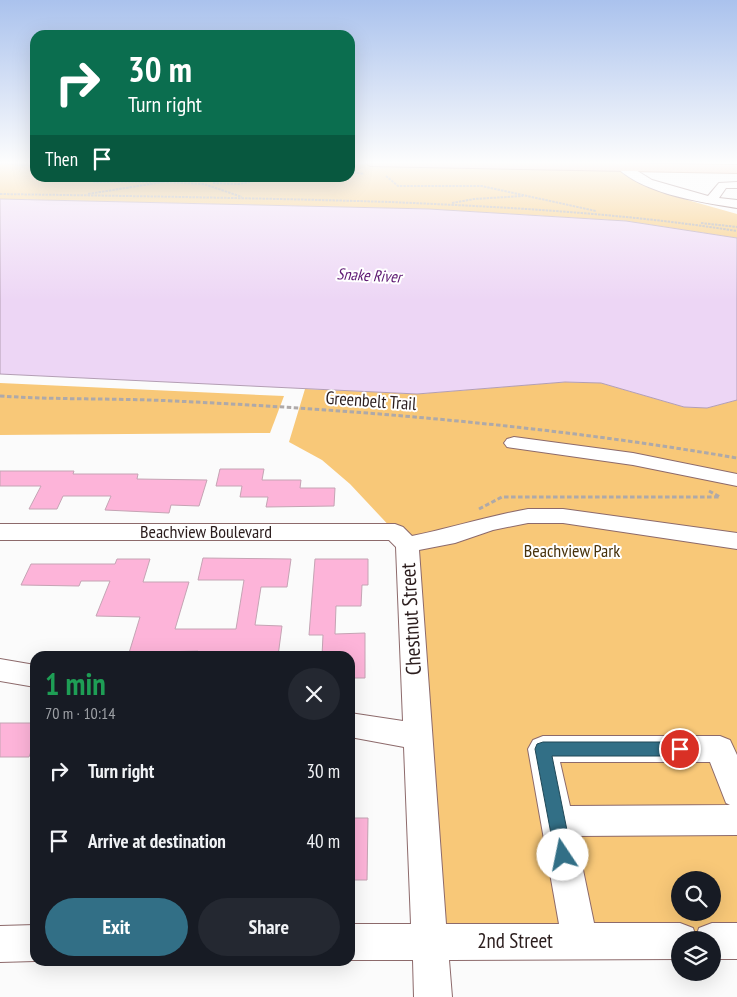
<!DOCTYPE html>
<html lang="en">
<head>
<meta charset="utf-8">
<style>
  body { margin:0; font-family:"PT Sans Narrow",sans-serif; background:#242831; color:#f1f3f6; height:100vh; display:flex; flex-direction:column; font-size:19px; white-space:nowrap }
  * { box-sizing:border-box; margin:0 }
  p { font-size:16px; color:#9ea1a6 }
  .icon { flex:none; width:28px; height:28px; fill:none; stroke:currentColor; stroke-width:2; stroke-linecap:round; stroke-linejoin:round }
  .map { position:relative; flex:1; overflow:hidden }
  .drawer { position:absolute; left:30px; top:651px; width:325px; height:315px; display:flex; flex-direction:column; background:#171b24; border-radius:15px; box-shadow:0 5px 20px #0002 }
  .drawer>* { flex:none }
  .guide { position:absolute; left:30px; top:30px; width:325px; height:152px; border-radius:15px; box-shadow:0 5px 20px #0002; background:#0b6e4f; color:#fff; overflow:hidden }
  .buttons { position:absolute; left:671px; top:871px; display:grid; gap:10px }
  .buttons a { display:grid; place-items:center; width:50px; height:50px; border-radius:50%; background:#171b24; box-shadow:0 5px 20px #0002; font-size:25px }
  .pin { position:absolute; display:grid; place-items:center; width:42px; height:42px; color:#fff; margin:-21px; border:2px solid #fff; border-radius:50%; box-shadow:0 1px 5px #0007 }
  .me { position:absolute; width:55px; margin:-28px; rotate:349deg; stroke-linejoin:round; filter:drop-shadow(0 0 4px #0008) }
  .turn { display:flex; align-items:center; gap:18px; height:105px; padding:0 15px; font-size:22px }
  .turn .icon { width:65px; height:65px; stroke-width:2.5 }
  .turn b { display:block; font-size:35px; line-height:42px }
  .then { display:flex; align-items:center; height:48px; padding:0 15px; background:#0003; gap:10px; font-size:19px }
  .round { display:grid; place-items:center; flex:none; width:52px; height:52px; border-radius:26px; background:#242831 }
  .head { display:flex; align-items:center; justify-content:space-between; height:85px; padding:0 15px }
  h1 { font-size:30px; font-weight:800; line-height:38px; color:#1e9e55 }
  .cta { display:flex; gap:10px; margin-top:auto; padding:10px 15px }
  .cta a { flex:1; height:58px; border-radius:30px; background:#326f86; color:#fff; font-size:20px; font-weight:800; line-height:58px; text-align:center }
  .cta a+a { background:#242831; color:#f1f3f6 }
  ul { padding:0; list-style:none }
  li { display:flex; align-items:center; gap:15px; height:70px; padding:0 15px }
  li div { flex:1 }
  li b { display:block; font-size:19px }
  li em { font-style:normal }
  .map>svg:first-child { display:block }
  .green { fill:#f8c878; fill-rule:evenodd }
  .water { fill:#edd6f5; stroke:#b39eb4 }
  .building { fill:#fdb4d9; stroke:#c5a4b4 }
  .lines { fill:none; stroke-linecap:round; stroke-linejoin:round }
  .minor-casing { stroke:#8d6a6b; stroke-width:2 }
  .major-casing { stroke:#aa6542; stroke-width:2 }
  .path-far1 { stroke:#aea9a9; stroke-width:2; stroke-dasharray:2.5 1; stroke-linecap:butt }
  .path { stroke:#aea9a9; stroke-width:3; stroke-dasharray:4.5 2.5; stroke-linecap:butt }
  .minor { fill:#fff; fill-rule:evenodd }
  .major { fill:#f5ba9a; fill-rule:evenodd }
  .route { fill:#326f86; stroke:#204857 }
  .labels { text-anchor:middle; stroke-width:4; stroke-linejoin:round; paint-order:stroke }
  .far-water-label { font-size:16px; font-style:italic; fill:#5d1872; stroke:#fff }
  .street-label { font-size:18px; fill:#2b1d1d; stroke:#fff }
  .park-label { font-size:18px; fill:#47320c; stroke:#fff }
  .near-street-label { font-size:21px; fill:#2b1d1d; stroke:#fff }
</style>
</head>
<body>
<div class="map">
<svg width="737" height="997" viewBox="0 0 737 997">
  <rect width="100%" height="100%" fill="#fbfbfb"/>
  <!-- green -->
  <g class="green">
    <polygon points="0,162 35,162 35,178 350,178 350,164 621,166 684,199 737,214 737,238 626,221 429,209 0,199"/>
    <path d="M565 382 601 383 684 407 707 408 737 400V941L429 942 416 736 395 532 350 484 322 460 289 442 305 389 417 394ZM680 880H712V912H680Z"/>
    <polygon points="0,383 284,396 270,433 0,435"/>
  </g>
  <!-- water -->
  <polygon class="water" points="0,199 429,209 626,221 737,238 737,400 707,408 684,407 601,383 565,382 417,394 0,374"/>
  <!-- building -->
  <g class="building">
    <polygon points="220,469 264,469 262,480 301,480 300,488 335,488 334,506 266,507 268,497 240,497 242,486 216,486"/>
    <polygon points="0,471 74,471 73,474 138,474 137,479 207,480 199,506 171,505 169,513 105,510 111,496 63,496 57,509 29,509 41,486 0,486"/>
    <polygon points="203,558 291,559 287,587 261,587 255,625 282,626 278,656 197,656 198,651 129,653 140,617 96,616 110,581 81,581 79,586 21,585 31,564 115,564 117,559 150,559 143,582 189,582 175,629 236,629 244,580 198,580"/>
    <polygon points="315,559 368,559 368,585 362,585 361,606 336,606 335,634 365,633 365,678 350,678 350,656 322,656 323,635 309,635"/>
    <polygon points="0,723 35,723 35,740 29,757 0,757"/>
    <polygon points="350,818 368,818 367,880 350,880"/>
  </g>
  <g class="lines">
    <defs>
      <g id="minor">
        <path d="M612 162H623L652 180 708 196 719 183 737 182V188H726L719 198 737 200V208C700 202 636 193 612 162Z"/>
        <polygon points="514,437 633,453 737,474 737,486 633,465 507,447 504,443 507,439"/>
        <path d="M528 509H563L737 533V549L563 523H528L493 530 455 543 419 550 446 924H559L528 749 533 740 543 736H720L730 740 737 755V835L576 836 594 923H680L693 928 696 937 699 928 712 923H737V959H712V940H680V959L449 960 452 997H414L413 960H350V924H411L404 747 350 737V713L403 721 396 547 389 540H0V524H395L403 527 412 536C451 528 489 516 528 509ZM560 762H710L726 803 730 805 570 806Z"/>
        <polygon points="0,659 35,665 35,687 0,681"/>
        <polygon points="35,925 35,961 0,962 0,926"/>
      </g>
      <polygon id="major" points="364,162 547,162 737,165 737,173 370,166"/>
    </defs>
    <!-- minor casing -->
    <use href="#minor" class="minor-casing"/>
    <!-- major casing -->
    <use href="#major" class="major-casing"/>
    <!-- path-far1 -->
    <g class="path-far1">
      <polyline points="0,163 35,166"/>
      <polyline points="350,172 364,174"/>
      <polyline points="386,176 398,186 482,186 596,211"/>
      <polyline points="83,178 95,182 163,182 88,194"/>
      <polyline points="163,182 204,184 242,197"/>
      <polyline points="213,183 239,184 269,178"/>
      <path d="M0 194C130 196 260 198 390 202 506 207 622 213 737 231"/>
      <polyline points="452,203 474,199 523,196"/>
      <polyline points="701,223 737,227"/>
    </g>
    <!-- path -->
    <g class="path">
      <path d="M0 396C58 400 116 398 174 401 363 410 551 426 737 458"/>
      <polyline points="479,509 502,497 720,497 709,491"/>
    </g>
    <!-- minor -->
    <use href="#minor" class="minor"/>
    <!-- major -->
    <use href="#major" class="major"/>
  </g>
  <!-- sky -->
  <linearGradient id="sky" x2="0" y2="1"><stop stop-color="#aac2ed"/><stop offset="0.54" stop-color="#fdfdfd"/><stop offset="1" stop-color="#fdfdfd" stop-opacity="0"/></linearGradient>
  <rect width="737" height="301" fill="url(#sky)"/>
  <!-- route -->
  <polygon class="route" points="543,742 680,742 686,744 688,749 686,754 680,756 552,756 572,855 570,861 563,864 557,861 555,855 535,749 537,744"/>
  <g class="labels">
    <!-- far-water labels -->
    <g class="far-water-label">
      <text transform="translate(369 275) rotate(3)" y="6">Snake River</text>
    </g>
    <!-- street labels -->
    <g class="street-label">
      <text transform="translate(371 401) rotate(4)" y="6">Greenbelt Trail</text>
      <text x="206" y="538">Beachview Boulevard</text>
    </g>
    <!-- park labels -->
    <g class="park-label">
      <text x="572" y="557">Beachview Park</text>
    </g>
    <!-- near-street labels -->
    <g class="near-street-label">
      <text transform="translate(411 619) rotate(-93)" y="7">Chestnut Street</text>
      <text x="515" y="948">2nd Street</text>
    </g>
  </g>
</svg>
<div class="buttons">
<a><svg class="icon" aria-label="search" viewBox="0 0 24 24"><circle cx="10" cy="10" r="6"/><path d="M15 15l6 6"/></svg></a>
<a><svg class="icon" aria-label="layers" viewBox="0 0 24 24"><path d="M12 4l9 5-9 5-9-5zM3 14l9 5 9-5"/></svg></a>
</div>
<div class="pin" style="left:680px;top:749px;background:#d93025"><svg class="icon" aria-label="arrive" viewBox="0 0 24 24"><path d="M6 21V4h12l-3 4 3 4H6"/></svg></div>
<svg class="me" style="left:563px;top:855px" viewBox="-20 -20 40 40"><circle r="19" fill="#fff"/><path d="M0-13L10 11 0 6-10 11z" fill="#326f86"/></svg>
<div class="guide">
<div class="turn"><svg class="icon" aria-label="right" viewBox="0 0 24 24"><path d="M7 20v-9h11M14 6l5 5-5 5"/></svg><div><b>30 m</b>Turn right</div></div>
<div class="then">Then<svg class="icon" aria-label="arrive" viewBox="0 0 24 24"><path d="M6 21V4h12l-3 4 3 4H6"/></svg></div>
</div>
<section class="drawer">
<div class="head"><div><h1>1 min</h1><p>70 m · 10:14</p></div><a class="round"><svg class="icon" aria-label="close" viewBox="0 0 24 24"><path d="M6 6l12 12M18 6L6 18"/></svg></a></div>
<ul>
<li><svg class="icon" aria-label="right" viewBox="0 0 24 24"><path d="M7 20v-9h11M14 6l5 5-5 5"/></svg><div><b>Turn right</b></div><em>30 m</em></li>
<li><svg class="icon" aria-label="arrive" viewBox="0 0 24 24"><path d="M6 21V4h12l-3 4 3 4H6"/></svg><div><b>Arrive at destination</b></div><em>40 m</em></li>
</ul>
<div class="cta"><a>Exit</a><a>Share</a></div>
</section>
</div>
</body>
</html>
